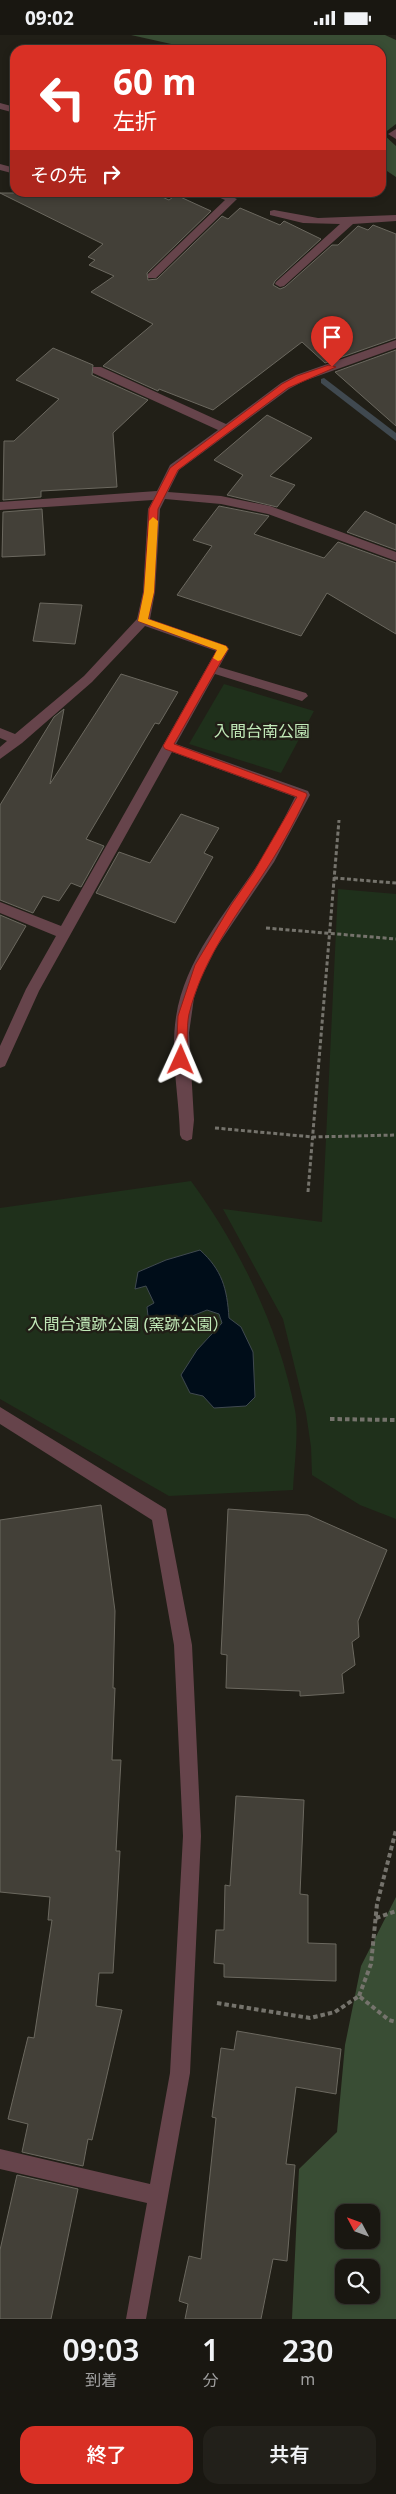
<!DOCTYPE html>
<html lang="ja">
<head>
<meta charset="utf-8">
<style>
  body { margin:0; font-family:"Noto Sans","Noto Sans JP",sans-serif; background:#22201a; color:#f1f3f6; height:100vh; display:flex; flex-direction:column; font-size:19px; white-space:nowrap }
  * { box-sizing:border-box; margin:0 }
  p { font-size:16px; color:#9f9f9f }
  .icon { flex:none; width:28px; height:28px; fill:none; stroke:currentColor; stroke-width:2; stroke-linecap:round; stroke-linejoin:round }
  .map { position:relative; height:2284px; overflow:hidden }
  .drawer { display:flex; flex-direction:column; background:#191711; flex:1 }
  .drawer>* { flex:none }
  .guide { position:absolute; left:10px; top:10px; width:376px; height:152px; border-radius:15px; box-shadow:0 2px 8px #0003,0 0 0 1px #373631; background:#d93025; color:#fff; overflow:hidden }
  .needle { width:32px; rotate:311deg }
  .fabs { position:absolute; left:335px; top:2169px; display:grid; gap:10px }
  .fabs a { display:grid; place-items:center; width:45px; height:45px; border-radius:10px; background:#191711; box-shadow:0 2px 8px #0003,0 0 0 1px #373631; font-size:25px }
  .pin { position:absolute; display:grid; place-items:center; width:42px; height:42px; color:#fff; margin:-51px -21px; border-radius:50% 50% 50% 0; rotate:-45deg; box-shadow:0 0 5px #0007 }
  .pin .icon { rotate:45deg }
  .me { position:absolute; width:55px; margin:-28px; rotate:1deg; stroke-linejoin:round; filter:drop-shadow(0 0 4px #0008) }
  .turn { display:flex; align-items:center; gap:18px; height:105px; padding:0 20px; font-size:22px }
  .turn .icon { width:65px; height:65px; stroke-width:2.5 }
  .turn b { display:block; font-size:35px; line-height:42px }
  .then { display:flex; align-items:center; height:48px; padding:0 20px; background:#0003; gap:10px; font-size:19px }
  .eta { display:flex; justify-content:space-evenly; align-items:center; height:85px; text-align:center }
  .eta b { font-size:30px; font-weight:600; line-height:35px }
  .action { display:flex; gap:10px; margin-top:auto; padding:10px 20px }
  .action a { flex:1; height:58px; border-radius:15px; background:#d93025; color:#fff; font-size:20px; font-weight:600; line-height:58px; text-align:center }
  .action a+a { background:#22201a; color:#f1f3f6 }
  .status { display:flex; justify-content:space-between; align-items:center; height:35px; padding:0 25px; background:#191711; direction:ltr }
  .status svg { height:14px; fill:currentColor }
  .map>svg:first-child { display:block }
  .green { fill:#1f301b }
  .forest { fill:#394d34; fill-rule:evenodd }
  .water { fill:#000d19; stroke:#404950 }
  .lines { fill:none; stroke-linecap:round; stroke-linejoin:round }
  .stream { fill:#404950; fill-rule:evenodd }
  .building { fill:#434038; stroke:#6b685f }
  .path-far1 { stroke:#75736c; stroke-width:3; stroke-dasharray:4 2.5; stroke-linecap:butt }
  .path { stroke:#75736c; stroke-width:4; stroke-dasharray:4.5 3; stroke-linecap:butt }
  .minor { fill:#66444b; fill-rule:evenodd }
  .route { fill:#d93025; stroke:#8d1f18 }
  .slow { fill:#f59e0b }
  .labels { text-anchor:middle; stroke-width:5; stroke-linejoin:round; paint-order:stroke }
  .park-label { font-size:16px; fill:#c1e9b8; stroke:#211f17 }
</style>
</head>
<body>
<div class="status"><b>09:02</b><svg viewBox="0 0 49 12"><path d="M0 12V9h3v3zM5 12V6h3v6zM10 12V3h3v9zM15 12V0h3v12zM26 1h20v11H26zM47 4h2v5h-2z"/></svg></div>
<div class="map">
<svg width="396" height="2284" viewBox="0 0 396 2284">
  <rect width="100%" height="100%" fill="#211f17"/>
  <!-- green -->
  <g class="green">
    <polygon points="224,649 314,676 281,738 189,709"/>
    <polygon points="338,854 396,859 396,1484 360,1470 312,1440 311,1412 306,1378 283,1284 223,1174 322,1187"/>
    <path d="M191 1146C240 1213 279 1293 295 1375 299 1396 294 1432 293 1455L169 1461 0 1364V1173Z"/>
  </g>
  <!-- forest -->
  <g class="forest">
    <polygon points="131,0 385,0 396,5 396,89 383,99 396,111 396,142 381,132 381,15 198,15"/>
    <path d="M396 1862V2284H292L299 2134 337 2097 345 2010 361 1931ZM344 2178H371V2205H344ZM344 2232H371V2260H344Z"/>
  </g>
  <!-- water -->
  <path class="water" d="M200 1215C222 1235 227 1253 229 1283L241 1292 253 1317 255 1362 246 1371 214 1373 203 1361 190 1358 181 1340 197 1315 222 1288 219 1279 207 1275 175 1288 148 1281 147 1272 154 1268 146 1251 135 1254 138 1237 166 1225Z"/>
  <g class="lines">
    <!-- stream -->
    <polygon class="stream" points="324,343 396,398 396,406 321,348 321,344"/>
  </g>
  <!-- building -->
  <g class="building">
    <polygon points="0,158 153,158 169,165 176,160 211,176 147,238 148,245 157,244 222,181 228,184 240,173 280,190 284,186 321,204 275,246 273,250 280,254 285,252 332,210 338,210 358,191 368,195 373,190 396,199 396,303 325,328 302,307 213,375 159,354 158,356 103,331 153,289 91,257 114,241 89,230 95,225 88,222 103,209"/>
    <polygon points="53,313 93,330 92,340 148,365 113,398 117,452 41,456 41,462 3,465 4,406 14,406 59,364 16,345"/>
    <polygon points="396,315 396,391 335,337"/>
    <polygon points="267,380 312,403 270,441 295,450 277,472 227,460 243,440 214,425"/>
    <polygon points="219,471 269,481 254,499 324,523 338,507 396,528 396,599 327,558 301,601 177,560 212,511 193,505"/>
    <polygon points="42,474 45,520 2,522 3,477"/>
    <polygon points="365,476 396,490 396,515 347,497"/>
    <polygon points="40,568 82,570 75,609 33,606"/>
    <polygon points="121,639 178,657 159,689 155,688 86,804 104,811 81,852 71,848 59,866 43,861 33,878 0,865 0,770 54,682 64,674 50,749"/>
    <polygon points="181,779 219,793 204,818 213,822 175,888 96,858 119,817 150,828"/>
    <polygon points="0,880 26,891 0,935"/>
    <polygon points="101,1470 115,1576 113,1653 115,1653 112,1725 121,1725 116,1816 120,1816 113,1938 99,1938 96,1971 122,1975 92,2105 88,2104 83,2131 22,2117 28,2089 8,2084 28,2002 34,2003 52,1885 48,1885 50,1862 0,1857 0,1485"/>
    <polygon points="228,1474 308,1480 387,1515 358,1586 359,1602 352,1607 355,1630 342,1639 344,1658 300,1661 300,1656 226,1653 227,1620 221,1619"/>
    <polygon points="236,1761 304,1765 300,1859 308,1860 308,1908 336,1909 336,1946 224,1942 224,1929 214,1928 216,1895 224,1895 225,1850 230,1851"/>
    <polygon points="237,1996 341,2014 336,2059 296,2052 286,2129 295,2130 287,2226 273,2224 261,2284 185,2284 188,2269 179,2266 189,2221 201,2224 216,2083 212,2082 221,2013 234,2015"/>
    <polygon points="17,2140 78,2154 51,2284 0,2284 0,2215"/>
  </g>
  <g class="lines">
    <!-- path-far1 -->
    <g class="path-far1">
      <polyline points="334,843 396,848"/>
      <polyline points="266,893 396,904"/>
      <polyline points="215,1093 313,1102 396,1100"/>
      <polyline points="308,1157 339,785"/>
    </g>
    <!-- path -->
    <g class="path">
      <polyline points="330,1384 396,1385"/>
      <polyline points="376,1883 396,1876"/>
      <polyline points="359,1961 371,1929 377,1869 396,1795"/>
      <polyline points="217,1968 310,1983 335,1977 359,1961 389,1985 396,1987"/>
    </g>
    <!-- minor -->
    <g class="minor">
      <polygon points="0,68 15,72 15,78 0,74"/>
      <polygon points="396,94 396,104 388,99"/>
      <polygon points="0,129 15,133 15,139 0,135"/>
      <polygon points="209,158 223,158 237,164 156,243 148,243 148,239 225,165"/>
      <polygon points="274,175 318,183 396,180 396,186 353,189 284,251 280,252 275,249 276,247 340,189 303,188 270,180 270,176"/>
      <path d="M396 305V313L304 346 289 354 179 435 168 457 221 461 270 471 396 517V526L268 479 221 469 165 464 160 474 155 557 150 584 227 611 229 614 219 632 306 658 308 661 302 666 215 639 176 709 308 756 310 760 274 827 216 913 200 945 194 963 189 998 194 1085 192 1104 187 1106 182 1104 180 1100C179 1061 170 1021 176 982 185 924 225 879 256 832 271 810 283 786 295 762L172 717 39 956 5 1031 0 1033V1011L26 954 56 901 0 878V867L61 891 216 616 145 591 92 647 22 708 0 724V712L7 706 0 703V693L15 699 84 641 137 584 143 557 148 474 153 465 0 475V467L157 456 170 430 218 395 93 338V332H101L226 389 281 348 296 340Z"/>
      <polygon points="0,1372 166,1474 192,1610 201,1801 190,2038 146,2284 126,2284 147,2168 0,2134 0,2114 150,2149 170,2038 183,1801 174,1610 152,1485 0,1389"/>
    </g>
  </g>
  <!-- route -->
  <path class="route" d="M329 330 336 332 288 353 178 435 158 474 154 557 148 584 226 611 228 614 174 709 306 758 307 760C294 789 278 817 260 844 231 888 202 927 189 979 186 993 188 1011 187 1025L181 1030 176 1025 178 981 195 930 231 870 253 838 297 762 165 714 163 711 217 615 138 586 144 557 149 474 170 433 282 349 297 341Z"/>
  <!-- slow -->
  <polygon class="slow" points="153,482 158,486 154,557 148,584 226,611 228,614 221,625 218,626 213,623 217,615 138,586 144,557 149,486"/>
  <g class="labels">
    <!-- park labels -->
    <g class="park-label">
      <text x="262" y="702">入間台南公園</text>
      <text x="128" y="1295">入間台遺跡公園 (窯跡公園）</text>
    </g>
  </g>
</svg>
<div class="fabs">
<a><svg class="needle" viewBox="-14 -14 28 28"><path d="M0-13l5 13h-10z" fill="#e53935"/><path d="M0 13l5-13h-10z" fill="#9f9f9f"/></svg></a>
<a><svg class="icon" aria-label="search" viewBox="0 0 24 24"><circle cx="10" cy="10" r="6"/><path d="M15 15l6 6"/></svg></a>
</div>
<div class="pin" style="left:332px;top:332px;background:#d93025"><svg class="icon" aria-label="arrive" viewBox="0 0 24 24"><path d="M6 21V4h12l-3 4 3 4H6"/></svg></div>
<svg class="me" style="left:181px;top:1025px" viewBox="-20 -20 40 40"><path d="M0-17L14 15 0 8-14 15z" fill="#d93025" stroke="#fff" stroke-width="4"/></svg>
<div class="guide">
<div class="turn"><svg class="icon" aria-label="left" viewBox="0 0 24 24"><path d="M17 20v-9H6M10 6l-5 5 5 5"/></svg><div><b>60 m</b>左折</div></div>
<div class="then">その先<svg class="icon" aria-label="right" viewBox="0 0 24 24"><path d="M7 20v-9h11M14 6l5 5-5 5"/></svg></div>
</div>
</div>
<section class="drawer">
<div class="eta">
<div><b>09:03</b><p>到着</p></div>
<div><b>1</b><p>分</p></div>
<div><b>230</b><p>m</p></div>
</div>
<div class="action"><a>終了</a><a>共有</a></div>
</section>
</body>
</html>
